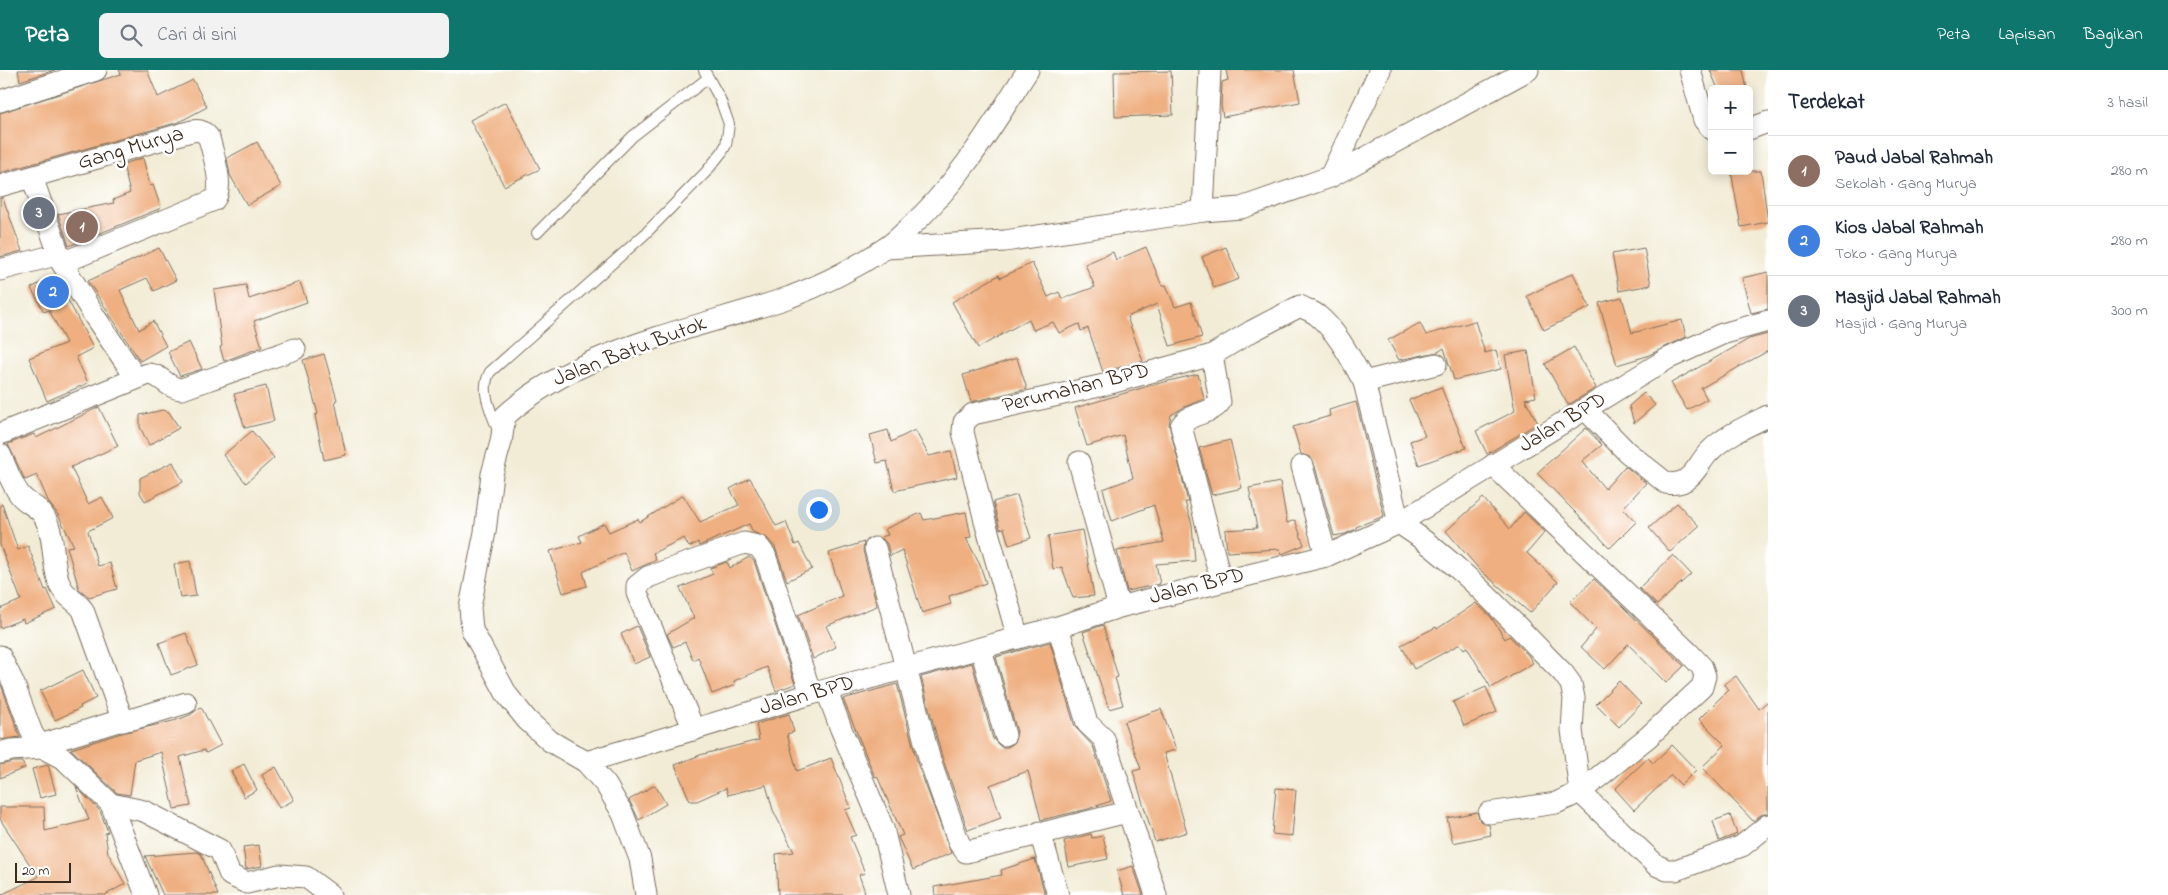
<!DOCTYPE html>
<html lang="id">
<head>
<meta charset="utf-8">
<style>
	:root { --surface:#fff; --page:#f2f2f3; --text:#1f2937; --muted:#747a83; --line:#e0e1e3; --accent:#0f766e }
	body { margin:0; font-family:"Indie Flower",sans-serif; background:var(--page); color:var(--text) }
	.controls { position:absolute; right:15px; top:15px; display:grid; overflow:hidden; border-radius:8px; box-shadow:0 2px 12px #0003 }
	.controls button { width:45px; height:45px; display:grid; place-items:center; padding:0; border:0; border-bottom:1px solid var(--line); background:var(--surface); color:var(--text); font:25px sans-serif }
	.scale { position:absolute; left:15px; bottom:12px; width:56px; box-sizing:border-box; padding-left:5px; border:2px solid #3b2a1e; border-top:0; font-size:14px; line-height:18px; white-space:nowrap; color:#3b2a1e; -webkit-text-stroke:4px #fff; paint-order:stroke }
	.you { position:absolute; left:818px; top:439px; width:18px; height:18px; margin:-12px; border:4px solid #fff; border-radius:50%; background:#1a73e8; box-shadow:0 0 0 8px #1a73e833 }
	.badge { display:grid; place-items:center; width:32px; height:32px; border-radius:50%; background:var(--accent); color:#fff; font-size:16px; font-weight:700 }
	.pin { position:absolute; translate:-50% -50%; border:2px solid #fff; box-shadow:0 1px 5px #0006 }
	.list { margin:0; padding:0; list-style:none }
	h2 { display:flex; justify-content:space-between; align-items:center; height:65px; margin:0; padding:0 20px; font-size:21px }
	h2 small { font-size:16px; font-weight:400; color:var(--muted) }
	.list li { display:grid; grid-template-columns:32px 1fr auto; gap:15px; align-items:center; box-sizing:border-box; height:70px; padding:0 20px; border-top:1px solid var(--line) }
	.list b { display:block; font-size:19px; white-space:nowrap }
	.list p { margin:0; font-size:16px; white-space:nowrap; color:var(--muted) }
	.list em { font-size:16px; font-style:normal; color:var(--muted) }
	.icon { flex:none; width:28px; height:28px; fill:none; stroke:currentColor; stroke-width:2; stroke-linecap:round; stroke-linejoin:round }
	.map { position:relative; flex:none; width:1768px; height:825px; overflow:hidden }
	header { display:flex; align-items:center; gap:30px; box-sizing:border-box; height:70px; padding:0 25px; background:var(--accent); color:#fff }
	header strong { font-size:24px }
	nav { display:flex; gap:28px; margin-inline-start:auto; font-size:18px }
	.search { width:350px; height:45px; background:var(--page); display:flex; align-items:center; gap:12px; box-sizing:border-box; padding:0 18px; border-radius:8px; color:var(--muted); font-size:19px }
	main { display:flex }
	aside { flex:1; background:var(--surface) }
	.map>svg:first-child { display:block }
</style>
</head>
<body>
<header>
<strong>Peta</strong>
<div class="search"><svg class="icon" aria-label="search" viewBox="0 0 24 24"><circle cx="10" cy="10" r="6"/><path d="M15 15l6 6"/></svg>Cari di sini</div>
<nav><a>Peta</a><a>Lapisan</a><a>Bagikan</a></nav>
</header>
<main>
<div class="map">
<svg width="1768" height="825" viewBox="0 0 1768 825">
	<rect width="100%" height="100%" fill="#fff"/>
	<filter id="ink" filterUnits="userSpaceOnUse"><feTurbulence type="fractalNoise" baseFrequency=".02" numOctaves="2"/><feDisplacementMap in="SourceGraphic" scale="10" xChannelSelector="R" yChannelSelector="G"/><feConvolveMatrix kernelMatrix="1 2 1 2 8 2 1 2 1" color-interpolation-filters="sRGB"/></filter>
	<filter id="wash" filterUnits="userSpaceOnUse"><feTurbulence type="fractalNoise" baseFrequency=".0096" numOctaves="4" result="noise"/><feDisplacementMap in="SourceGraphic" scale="20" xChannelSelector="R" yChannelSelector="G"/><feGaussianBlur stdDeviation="1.12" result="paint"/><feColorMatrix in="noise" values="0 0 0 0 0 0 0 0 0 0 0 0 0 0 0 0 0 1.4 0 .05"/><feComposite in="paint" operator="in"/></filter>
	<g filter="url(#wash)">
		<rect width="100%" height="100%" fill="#f2ecd6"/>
		<g id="blocks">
			<!-- building -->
			<g fill="#efaf80">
				<path d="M18 0H55L20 11Z"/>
				<path d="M119 0H147L158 27 193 10 207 37 179 52 0 103V43L121 4Z"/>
				<path d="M1226 0H1294L1300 32 1223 47 1221 35 1222 12 1228 10Z"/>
				<path d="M1710 0H1743L1747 19H1718Z"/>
				<path d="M1171 1 1173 45 1115 47 1114 2Z"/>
				<path d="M506 32 540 99 504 116 470 50Z"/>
				<path d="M257 72 281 116 247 135 230 105 227 88Z"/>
				<path d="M143 88 150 116 153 115 161 138 69 176 58 144 114 133 113 130 130 123 123 94Z"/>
				<path d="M1731 101H1761L1768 152 1741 157Z"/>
				<path d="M0 128H3L22 181 0 187Z"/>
				<path d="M1146 177 1162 216 1166 215 1175 237 1191 232 1202 267 1170 276 1157 234 1127 247 1143 291 1103 302 1088 258 1081 261 1079 254 1059 263 1053 252 1033 260 1029 249 978 278 952 232 999 205 1000 208 1032 193 1048 227 1059 222 1062 229 1095 217 1085 194 1113 182 1116 190Z"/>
				<path d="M1226 177 1239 209 1214 218 1202 187Z"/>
				<path d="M159 178 176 210 154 221 147 208 120 220 139 260 153 251 166 276 140 291 88 211Z"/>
				<path d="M1644 178 1651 215 1619 221 1612 184Z"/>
				<path d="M1768 202V239L1751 243 1742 208Z"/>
				<path d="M1573 203 1590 237 1544 260 1527 226Z"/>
				<path d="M55 205 93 278 76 287 88 313 47 331 29 288 66 273 49 240 44 242 31 218Z"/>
				<path d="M300 212 307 232 254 251 262 277 224 291 220 277 222 276 214 220 246 215 249 229Z"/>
				<path d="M1622 227 1632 263 1682 250 1686 267 1647 286 1617 295 1599 233Z"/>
				<path d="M1475 251 1485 283 1496 280 1501 299 1454 310 1444 278 1438 282 1399 290 1388 270 1420 253 1426 265Z"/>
				<path d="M1768 264V281L1701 318 1707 329 1687 340 1671 313 1749 269Z"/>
				<path d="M189 272 202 299 180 306 168 282Z"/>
				<path d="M1574 277 1596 318 1568 335 1545 294Z"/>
				<path d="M1528 281 1536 327 1525 329 1538 353 1487 384 1476 361 1515 341 1505 285Z"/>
				<path d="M324 284 337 330 335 331 346 385 324 390 315 345 318 344 303 290Z"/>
				<path d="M1017 288 1027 319 971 332 963 305Z"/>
				<path d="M1198 304 1204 329 1184 337 1171 345 1169 354 1188 432H1185L1192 454 1195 491 1156 494 1160 514 1127 521 1117 481 1164 472 1154 435 1112 451 1103 419 1133 408 1123 365 1087 376 1075 338 1152 315Z"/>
				<path d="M266 316 274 351 245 358 234 324Z"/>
				<path d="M1441 317 1466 378 1419 395 1410 371 1425 366 1409 330Z"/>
				<path d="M1644 323 1655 335 1634 353 1629 336Z"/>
				<path d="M1356 332 1384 446 1356 457V459L1345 464 1334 466 1314 393 1310 387 1301 384 1293 357 1330 346 1329 340Z"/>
				<path d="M99 337 118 376 71 397 88 434 102 427 113 448 88 461 98 496 110 493 117 519 89 527 79 519 67 477 74 476 57 443 49 433 37 405 25 410 8 374 34 364 36 368Z"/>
				<path d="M163 340 169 342 179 358 149 375 140 357V345Z"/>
				<path d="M1586 358 1602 375 1582 391 1605 419 1625 396 1646 413 1623 438 1636 452 1610 478 1537 403Z"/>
				<path d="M888 360 891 372 915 360 929 386 951 381 957 407 894 421 887 391 877 393 870 365Z"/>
				<path d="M252 361 274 388 246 413 223 385Z"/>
				<path d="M1230 370 1242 418 1212 425 1199 378Z"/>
				<path d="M173 392 183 412 145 431 140 423V408Z"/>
				<path d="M750 408 776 456 786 452 795 475 799 473 812 499 787 511 775 477 767 468 753 462 749 454 699 476 698 472 689 477 684 468 653 483 656 490 632 501 624 482 583 502 587 516 563 523 550 481 582 472 579 466 604 453 609 462 638 449 640 452 683 425 700 452 739 435 730 419Z"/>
				<path d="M1280 412 1287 453 1295 450 1304 475 1282 484 1280 479 1227 482 1225 460 1257 458 1249 418Z"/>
				<path d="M1017 425 1031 468 1009 475 1004 458 1000 459 993 432Z"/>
				<path d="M1483 428 1510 459 1524 442 1545 462 1527 483 1558 512 1530 543 1479 499 1446 461Z"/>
				<path d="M1677 433 1699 456 1670 482 1649 458Z"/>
				<path d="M2 434 18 480 28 476 45 520 47 519 56 539 24 553 23 549 0 558V539L21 530 0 475V435Z"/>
				<path d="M966 442 971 467 966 468 980 495 986 513 949 526 951 534 922 543 902 480 890 486 887 474 881 467 888 465 885 459 921 443 924 450Z"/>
				<path d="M1082 460 1094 526 1073 528 1062 497 1053 499 1048 466Z"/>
				<path d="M864 472 863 481 877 536 826 556 836 577 813 589 798 545 842 526 829 483Z"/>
				<path d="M1673 485 1691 504 1657 535 1639 518Z"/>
				<path d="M749 487 754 491 795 614 776 621 767 597 734 611 735 615 712 624 698 587 693 590 685 572 673 577 667 564 694 548 680 518 713 504 710 498 727 492 730 498Z"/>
				<path d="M190 491 196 526 180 528 174 494Z"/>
				<path d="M1594 509 1684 596 1666 613 1628 574 1605 599 1581 577 1596 559 1570 532Z"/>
				<path d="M1476 533 1491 547 1505 569 1509 566 1528 585 1533 593 1491 618 1467 577 1464 579 1460 574 1414 599 1401 575 1436 557 1437 559Z"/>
				<path d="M1103 555 1118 607 1115 608 1123 635 1109 639 1083 562Z"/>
				<path d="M637 556 650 587 634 594 621 564Z"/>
				<path d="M186 563 198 595 171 605 159 573Z"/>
				<path d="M1050 572 1075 657 1093 676 1111 731 1088 739 1041 750 1028 701 990 715 1001 748 968 760 942 687 921 607 972 593 993 669 1001 677H1008L1014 673 1017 662 996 587Z"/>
				<path d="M83 600 96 628 80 636 81 638 55 650 40 621Z"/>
				<path d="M1736 606 1759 639 1768 631V743L1761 745 1753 751 1702 697 1725 675 1699 649 1728 620 1724 614Z"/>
				<path d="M1619 611 1641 634 1619 657 1596 634Z"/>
				<path d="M0 614 2 617 20 667 0 670Z"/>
				<path d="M897 614 918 695 951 783 913 800 898 767 903 765 877 706 875 707 843 629Z"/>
				<path d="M1486 617 1497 642 1464 656 1453 632Z"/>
				<path d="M201 637 221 675 206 683 204 680 180 687 191 736 174 739 161 682 135 690 130 725 117 723 71 679 118 664 177 650 190 645Z"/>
				<path d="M1161 639 1176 680 1164 683 1187 762 1155 772 1133 701 1141 699 1124 652Z"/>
				<path d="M789 644 794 662 787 664 797 701 831 688 851 738 845 740 856 765 850 767 865 803 859 805 865 822 857 825H778L776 784 794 782 773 740 766 715 728 725 726 718 697 731H690L675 695 700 685 759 670 756 654Z"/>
				<path d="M1672 675 1696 700 1681 715 1671 705 1634 740 1615 719 1648 688 1653 693Z"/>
				<path d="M13 692H22L25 698 0 708V695Z"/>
				<path d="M244 694 257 720 244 727 231 701Z"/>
				<path d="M48 695 56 724 40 728 32 699Z"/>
				<path d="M276 697 294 730 279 738 262 705Z"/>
				<path d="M655 715 666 734 639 750 629 730Z"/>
				<path d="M76 717 100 741 108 762 105 763 108 783 125 814 105 825H1L38 807 0 749V737H44L45 761 89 750Z"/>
				<path d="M1276 718 1296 720 1292 766 1272 764Z"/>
				<path d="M1477 742 1480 751 1489 755 1491 765 1453 773 1447 748Z"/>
				<path d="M1730 745 1737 764 1719 771 1713 751Z"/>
				<path d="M1091 764 1092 768 1103 766 1108 789 1069 797 1064 771Z"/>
				<path d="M259 775 262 796 246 799 243 777Z"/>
				<path d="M197 782 201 784 218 825H163L145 786Z"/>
				<path d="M1035 789 1045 825H935L934 817 1002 805 1001 800Z"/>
				<path d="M1133 796 1143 825H1124L1117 801Z"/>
			</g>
		</g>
	</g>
	<g filter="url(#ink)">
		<use href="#blocks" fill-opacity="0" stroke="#7b6e5e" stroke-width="1"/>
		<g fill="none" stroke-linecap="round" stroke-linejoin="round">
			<defs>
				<g id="lane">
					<path d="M537 163 633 66 708 8"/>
					<path d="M498 361C492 342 479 321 490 302L645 164 706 102 722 82 726 75 729 54 720 29 704 0"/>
				</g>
				<g id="street">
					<path d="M1690 0 1704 50 1712 59"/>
					<path d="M0 31 96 0"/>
					<path d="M1749 59 1768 52"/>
					<path d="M32 107 62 193 95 247 136 308"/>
					<path d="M1330 107 1380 0"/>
					<path d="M0 116 188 62C198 59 203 60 209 68 213 84 225 118 214 130L62 193"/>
					<path d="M1203 141 1210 0"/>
					<path d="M886 178 1005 171 1203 141 1241 138 1330 107 1528 0"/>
					<path d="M0 200 59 184"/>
					<path d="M1212 285 1220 332C1212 345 1189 342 1181 356L1221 511"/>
					<path d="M1436 294 1364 312 1399 453C1461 493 1511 551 1563 603L1571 614 1574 628 1572 660 1580 722 1656 795 1667 800H1676L1742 776 1768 755"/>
					<path d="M1586 340 1627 382 1666 413C1673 414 1682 414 1688 408 1696 402 1701 391 1708 383 1724 366 1747 356 1768 346"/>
					<path d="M0 364 148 304C162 304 167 319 182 319L295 279"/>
					<path d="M0 384C6 397 11 414 20 425 28 435 39 436 45 448 56 468 51 494 60 515 65 527 76 530 83 540L123 651"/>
					<path d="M1079 392 1119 537"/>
					<path d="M1302 396 1326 486"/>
					<path d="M875 478 930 691 959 773 966 782 1127 742"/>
					<path d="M1058 557 1087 653 1104 669 1156 825"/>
					<path d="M1018 568 986 455 963 362 964 352 973 344 1104 315 1212 285 1252 261 1300 236C1305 239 1312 241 1317 245 1338 262 1351 289 1364 312"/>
					<path d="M981 579 1005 665"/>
					<path d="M0 586 13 612 32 663 41 677 64 689 111 734 146 825"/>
					<path d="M827 621 841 659 883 758 899 825"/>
					<path d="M694 660 637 523V516L648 507 744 473 758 476 765 485 811 624"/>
					<path d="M40 675 115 652 133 649 186 633"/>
					<path d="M0 683 11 680 41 678V677"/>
					<path d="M586 692 811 624 1058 557 1119 537 1326 486 1399 453 1667 289 1722 264 1768 251"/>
					<path d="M111 734 144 741 220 780 230 805 247 813 279 805 306 807 330 825"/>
					<path d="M1489 743 1556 733 1580 722 1648 667 1702 617 1705 606 1702 597 1689 583 1493 395"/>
					<path d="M1040 762 1058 825"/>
					<path d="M646 825 640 789 632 768 623 744 606 715 586 692 550 671 527 650 507 625 472 560 470 537 485 462 492 404 501 372 505 346C581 277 695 260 790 227 822 215 855 198 884 179 893 174 900 166 907 160 958 114 992 56 1028 0"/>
				</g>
			</defs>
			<!-- lane casing -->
			<use href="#lane" stroke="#7b6e5e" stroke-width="12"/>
			<!-- street casing -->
			<use href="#street" stroke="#7b6e5e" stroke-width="23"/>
			<!-- lane -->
			<use href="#lane" stroke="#fff" stroke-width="10"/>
			<!-- street -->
			<use href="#street" stroke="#fff" stroke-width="21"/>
		</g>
	</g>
	<g text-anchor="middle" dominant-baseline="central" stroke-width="5" stroke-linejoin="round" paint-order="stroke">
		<!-- street labels -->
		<g font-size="22" fill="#3b2a1e" stroke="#fff">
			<text transform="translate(131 79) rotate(-16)">Gang Murya</text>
			<text transform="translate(630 282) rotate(-21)">Jalan Batu Butok</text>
			<text transform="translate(1076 319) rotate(-14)">Perumahan BPD</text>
			<text transform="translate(1563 353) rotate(-31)">Jalan BPD</text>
			<text transform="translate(1197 517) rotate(-14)">Jalan BPD</text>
			<text transform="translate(807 626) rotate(-16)">Jalan BPD</text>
		</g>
	</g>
</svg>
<div class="controls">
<button>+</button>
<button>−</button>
</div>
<div class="scale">20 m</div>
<div class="you"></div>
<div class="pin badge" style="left:82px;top:157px;background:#8d6e63">1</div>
<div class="pin badge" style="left:53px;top:222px;background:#3f7fe0">2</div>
<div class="pin badge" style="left:39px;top:143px;background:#6b7280">3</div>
</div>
<aside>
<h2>Terdekat<small>3 hasil</small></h2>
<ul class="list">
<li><span class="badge" style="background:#8d6e63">1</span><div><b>Paud Jabal Rahmah</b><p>Sekolah · Gang Murya</p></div><em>280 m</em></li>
<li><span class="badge" style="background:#3f7fe0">2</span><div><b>Kios Jabal Rahmah</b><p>Toko · Gang Murya</p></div><em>280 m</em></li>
<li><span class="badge" style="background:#6b7280">3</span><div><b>Masjid Jabal Rahmah</b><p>Masjid · Gang Murya</p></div><em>300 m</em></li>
</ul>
</aside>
</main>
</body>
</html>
